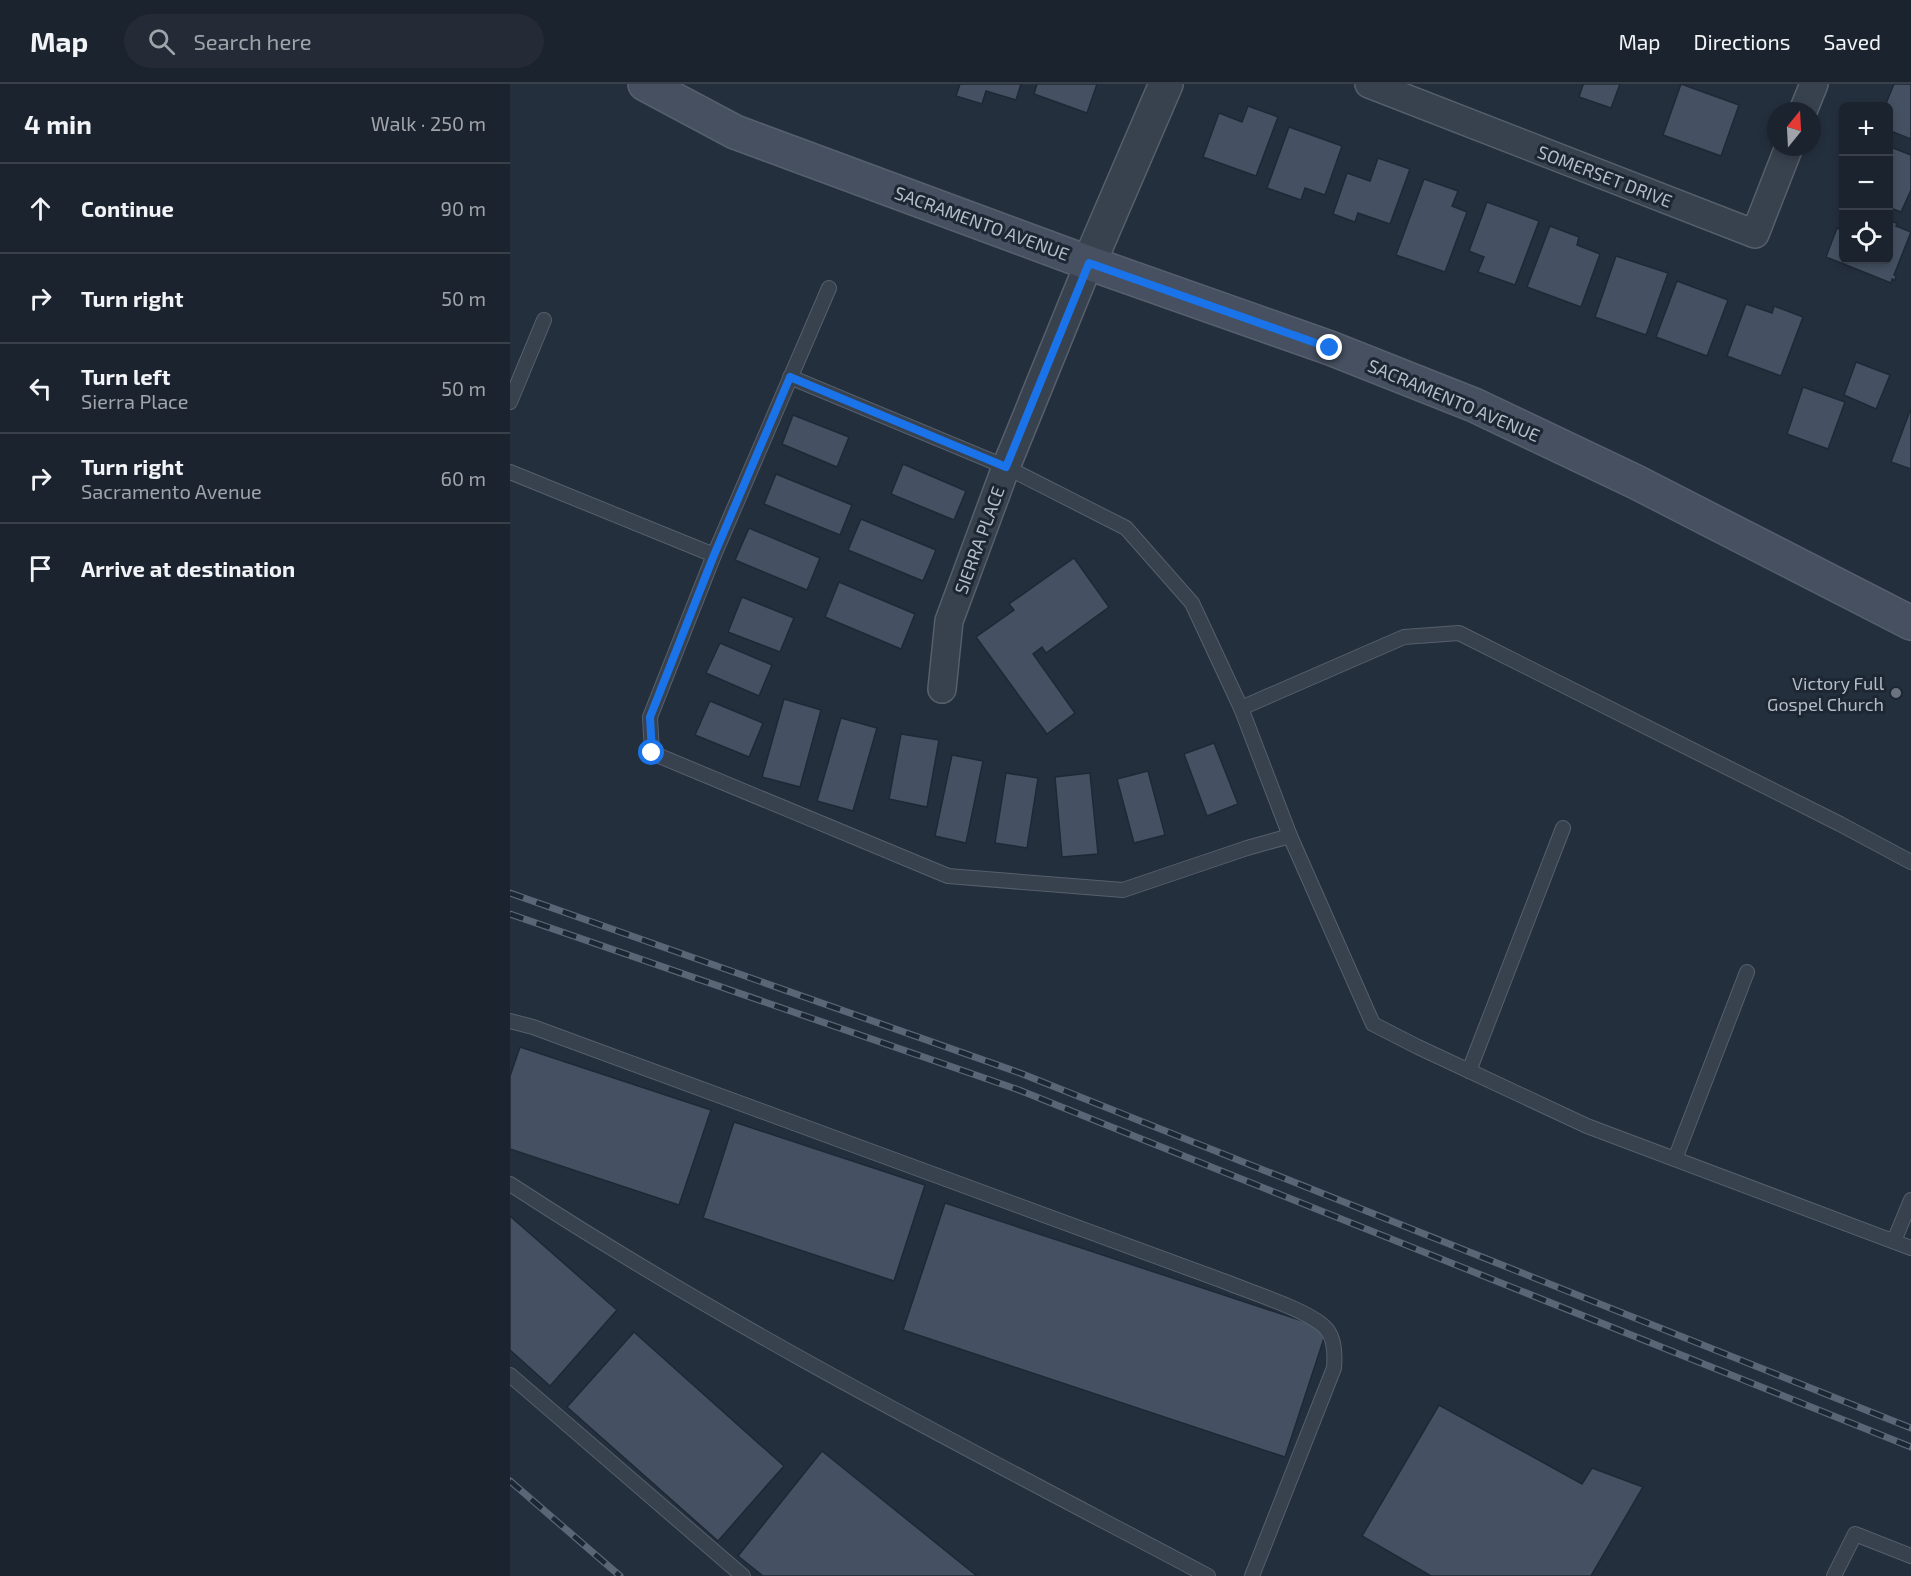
<!DOCTYPE html>
<html lang="en">
<head>
<meta charset="utf-8">
<style>
	:root { --surface:#1b232e; --page:#242b36; --text:#f1f3f6; --muted:#a0a4aa; --line:#39404a }
	body { margin:0; font-family:"Exo 2",sans-serif; background:var(--page); color:var(--text) }
	.controls { position:absolute; right:18px; top:18px; display:grid; overflow:hidden; border-radius:9px; box-shadow:0 3px 9px #0003 }
	.controls button { width:54px; height:54px; display:grid; place-items:center; padding:0; border:0; border-bottom:2px solid var(--line); background:var(--surface); color:var(--text); font:30px sans-serif }
	.compass { position:absolute; left:1257px; top:18px; width:54px; height:54px; border-radius:50%; background:var(--surface); box-shadow:0 3px 9px #0003; rotate:18deg }
	.stop { position:absolute; width:18px; height:18px; margin:-14px; border:4px solid #1a73e8; border-radius:50%; background:#fff }
	.stop.end { background:#1a73e8; border-color:#fff; box-shadow:0 2px 6px #0008 }
	.list { margin:0; padding:0; list-style:none }
	h2 { display:flex; justify-content:space-between; align-items:center; height:78px; margin:0; padding:0 24px; font-size:26px }
	h2 small { font-size:20px; font-weight:400; color:var(--muted) }
	.list li { display:grid; grid-template-columns:39px 1fr auto; gap:18px; align-items:center; box-sizing:border-box; height:90px; padding:0 24px; border-top:2px solid var(--line) }
	.list b { display:block; font-size:22px; white-space:nowrap }
	.list p { margin:0; font-size:20px; white-space:nowrap; color:var(--muted) }
	.list em { font-size:20px; font-style:normal; color:var(--muted) }
	.icon { flex:none; width:33px; height:33px; fill:none; stroke:currentColor; stroke-width:2; stroke-linecap:round; stroke-linejoin:round }
	.map { position:relative; flex:none; width:1401px; height:1492px; overflow:hidden }
	header { display:flex; align-items:center; gap:36px; box-sizing:border-box; height:84px; padding:0 30px; background:var(--surface); border-bottom:2px solid var(--line) }
	header strong { font-size:28px }
	nav { display:flex; gap:33px; margin-inline-start:auto; font-size:21px }
	.search { width:420px; height:54px; background:var(--page); display:flex; align-items:center; gap:15px; box-sizing:border-box; padding:0 21px; border-radius:33px; color:var(--muted); font-size:22px }
	main { display:flex }
	aside { flex:1; background:var(--surface) }
	.map>svg:first-child { display:block }
</style>
</head>
<body>
<header>
<strong>Map</strong>
<div class="search"><svg class="icon" aria-label="search" viewBox="0 0 24 24"><circle cx="10" cy="10" r="6"/><path d="M15 15l6 6"/></svg>Search here</div>
<nav><a>Map</a><a>Directions</a><a>Saved</a></nav>
</header>
<main>
<aside>
<h2>4 min<small>Walk · 250 m</small></h2>
<ul class="list">
<li><svg class="icon" aria-label="ahead" viewBox="0 0 24 24"><path d="M12 20V5M6 11l6-6 6 6"/></svg><div><b>Continue</b></div><em>90 m</em></li>
<li><svg class="icon" aria-label="right" viewBox="0 0 24 24"><path d="M7 20v-9h11M14 6l5 5-5 5"/></svg><div><b>Turn right</b></div><em>50 m</em></li>
<li><svg class="icon" aria-label="left" viewBox="0 0 24 24"><path d="M17 20v-9H6M10 6l-5 5 5 5"/></svg><div><b>Turn left</b><p>Sierra Place</p></div><em>50 m</em></li>
<li><svg class="icon" aria-label="right" viewBox="0 0 24 24"><path d="M7 20v-9h11M14 6l5 5-5 5"/></svg><div><b>Turn right</b><p>Sacramento Avenue</p></div><em>60 m</em></li>
<li><svg class="icon" aria-label="arrive" viewBox="0 0 24 24"><path d="M6 21V4h12l-3 4 3 4H6"/></svg><div><b>Arrive at destination</b></div></li>
</ul>
</aside>
<div class="map">
<svg width="1401" height="1492" viewBox="0 0 1401 1492">
	<rect width="100%" height="100%" fill="#242f3e"/>
	<!-- building -->
	<g fill="#455162" stroke="#1f2835" stroke-width="1.5">
		<path d="M450 0H511L506 16 476 7 472 20 446 12Z"/>
		<path d="M527 0H587L577 29 524 10Z"/>
		<path d="M1072 0H1110L1101 24 1069 13 1073 1Z"/>
		<path d="M1171 0 1229 21 1211 72 1153 51Z"/>
		<path d="M1384 0H1401V55L1378 46V22H1375Z"/>
		<path d="M738 22 768 33 746 92 693 73 709 29 732 38Z"/>
		<path d="M779 43 832 62 815 111 795 104 791 116 757 104Z"/>
		<path d="M1378 62 1401 71V106L1391 128 1378 123Z"/>
		<path d="M868 74 900 85 880 140 848 129 845 138 823 130 837 89 860 97Z"/>
		<path d="M914 95 948 107 942 122 957 128 935 188 886 171Z"/>
		<path d="M977 118 1029 137 1005 201 968 188 974 173 959 167Z"/>
		<path d="M1333 134 1334 176H1378V137L1387 139 1386 142 1401 148 1384 191 1386 192 1385 196 1382 195 1381 199 1316 173 1327 144 1329 145Z"/>
		<path d="M1040 142 1069 153 1067 161 1090 170 1071 223 1017 203Z"/>
		<path d="M1106 172 1158 189 1136 251 1085 233Z"/>
		<path d="M1167 197 1218 216 1197 272 1146 253Z"/>
		<path d="M1236 220 1262 229 1264 222 1293 233 1271 292 1217 272Z"/>
		<path d="M1346 278 1380 291 1366 325 1334 311Z"/>
		<path d="M1293 303 1335 318 1318 365 1277 350Z"/>
		<path d="M1401 324V385L1381 378Z"/>
		<path d="M283 331 339 353 327 383 272 360Z"/>
		<path d="M393 380 456 407 444 436 381 410Z"/>
		<path d="M266 390 342 421 330 451 254 420Z"/>
		<path d="M351 435 426 466 413 497 338 466Z"/>
		<path d="M239 444 310 474 297 506 225 476Z"/>
		<path d="M564 474 599 523 536 569 532 563 523 570 565 629 537 650 466 553 504 526 499 520Z"/>
		<path d="M329 498 405 530 391 565 315 533Z"/>
		<path d="M232 513 284 534 270 568 218 548Z"/>
		<path d="M210 559 262 581 249 612 196 589Z"/>
		<path d="M274 615 311 626 290 703 252 693Z"/>
		<path d="M200 617 253 639 239 673 185 651Z"/>
		<path d="M331 634 367 644 343 727 307 717Z"/>
		<path d="M391 650 429 656 417 723 379 715Z"/>
		<path d="M704 659 728 720 697 732 674 670Z"/>
		<path d="M442 671 473 677 456 759 425 752Z"/>
		<path d="M638 687 655 751 624 759 607 695Z"/>
		<path d="M496 689 528 694 517 764 485 759Z"/>
		<path d="M580 689 588 770 552 773 545 693Z"/>
		<path d="M10 963 201 1026 169 1121 0 1065V992Z"/>
		<path d="M224 1038 415 1101 384 1197 193 1134Z"/>
		<path d="M435 1119 817 1245 775 1373 393 1246Z"/>
		<path d="M0 1132 107 1226 40 1302 0 1266Z"/>
		<path d="M124 1248 274 1382 208 1457 57 1323Z"/>
		<path d="M929 1321 1072 1400 1082 1384 1133 1403 1081 1492H921L852 1452Z"/>
		<path d="M312 1367 467 1492H253L228 1472Z"/>
	</g>
	<g fill="none" stroke-linecap="round" stroke-linejoin="round">
		<defs>
			<g id="service">
				<path d="M319 204 204 471 140 633 142 669 438 792 613 806 737 764 780 752"/>
				<path d="M280 293 496 383 616 444 682 519 731 624 780 752 863 940 908 963 1077 1042 1401 1164"/>
				<path d="M0 318 34 236"/>
				<path d="M0 388 204 471"/>
				<path d="M731 624 894 553 949 549 1330 740 1401 778"/>
				<path d="M0 937 23 943 716 1198C740 1208 805 1228 818 1247 825 1257 825 1272 824 1284L742 1492"/>
				<path d="M959 987 1053 744"/>
				<path d="M1165 1075 1237 888"/>
				<path d="M0 1100C223 1246 462 1367 698 1492"/>
				<path d="M1384 1157 1401 1116"/>
				<path d="M0 1291 233 1492"/>
				<path d="M1324 1492 1345 1450 1401 1472"/>
			</g>
			<g id="minor">
				<path d="M859 0 1245 150 1279 63"/>
				<path d="M1293 27 1304 0"/>
				<path d="M432 605 439 537 496 383 579 179"/>
			</g>
			<path id="tertiary" d="M579 179 656 0"/>
			<path id="secondary" d="M135 0 225 48 579 179 820 264 964 321 1126 398 1401 539"/>
		</defs>
		<!-- service casing -->
		<use href="#service" stroke="#565f6c" stroke-width="16"/>
		<!-- minor casing -->
		<use href="#minor" stroke="#565f6c" stroke-width="30"/>
		<!-- tertiary casing -->
		<use href="#tertiary" stroke="#565f6c" stroke-width="36"/>
		<!-- secondary casing -->
		<use href="#secondary" stroke="#565f6c" stroke-width="36"/>
		<!-- service -->
		<use href="#service" stroke="#38414e" stroke-width="14"/>
		<!-- minor -->
		<use href="#minor" stroke="#38414e" stroke-width="27"/>
		<!-- tertiary -->
		<use href="#tertiary" stroke="#38414e" stroke-width="33"/>
		<!-- secondary -->
		<use href="#secondary" stroke="#465061" stroke-width="33"/>
		<defs>
			<g id="rail">
				<path d="M0 809 510 989 1401 1344"/>
				<path d="M0 830 509 1006 1401 1363"/>
				<path d="M0 1397 110 1492"/>
			</g>
		</defs>
		<!-- rail casing -->
		<use href="#rail" stroke="#5a6575" stroke-width="7"/>
		<!-- rail -->
		<use href="#rail" stroke="#1d2633" stroke-width="4.5" stroke-dasharray="14" stroke-linecap="butt"/>
	</g>
	<g fill="none" stroke-linecap="round" stroke-linejoin="round">
		<!-- route -->
		<path stroke="#1a73e8" stroke-width="8" d="M142 669 140 633 204 471 280 293 496 383 579 179 820 264"/>
	</g>
	<!-- markers -->
	<circle fill="#6b7280" stroke="#1d2633" stroke-width="2" cx="1386" cy="609" r="6"/>
	<g text-anchor="middle" dominant-baseline="central" stroke-width="6" stroke-linejoin="round" paint-order="stroke">
		<!-- street labels -->
		<g font-size="18" fill="#b4bcc9" stroke="#1d2633">
			<text transform="translate(1095 92) rotate(21)">SOMERSET DRIVE</text>
			<text transform="translate(472 139) rotate(20)">SACRAMENTO AVENUE</text>
			<text transform="translate(944 316) rotate(23)">SACRAMENTO AVENUE</text>
			<text transform="translate(469 456) rotate(-70)">SIERRA PLACE</text>
		</g>
		<!-- poi labels -->
		<g font-size="18" fill="#b4bcc9" stroke="#1d2633" text-anchor="end">
			<text x="1374" y="599">Victory Full<tspan x="1374" dy="21">Gospel Church</tspan></text>
		</g>
	</g>
</svg>
<div class="controls">
<button>+</button>
<button>−</button>
<button><svg class="icon" aria-label="locate" viewBox="0 0 24 24"><circle cx="12" cy="12" r="6"/><path d="M12 2v4M12 18v4M2 12h4M18 12h4"/></svg></button>
</div>
<svg class="compass" viewBox="-18 -18 36 36"><path d="M0-13l5 13h-10z" fill="#e53935"/><path d="M0 13l5-13h-10z" fill="#a0a4aa"/></svg>
<div class="stop" style="left:142px;top:669px"></div>
<div class="stop end" style="left:820px;top:264px"></div>
</div>
</main>
</body>
</html>
